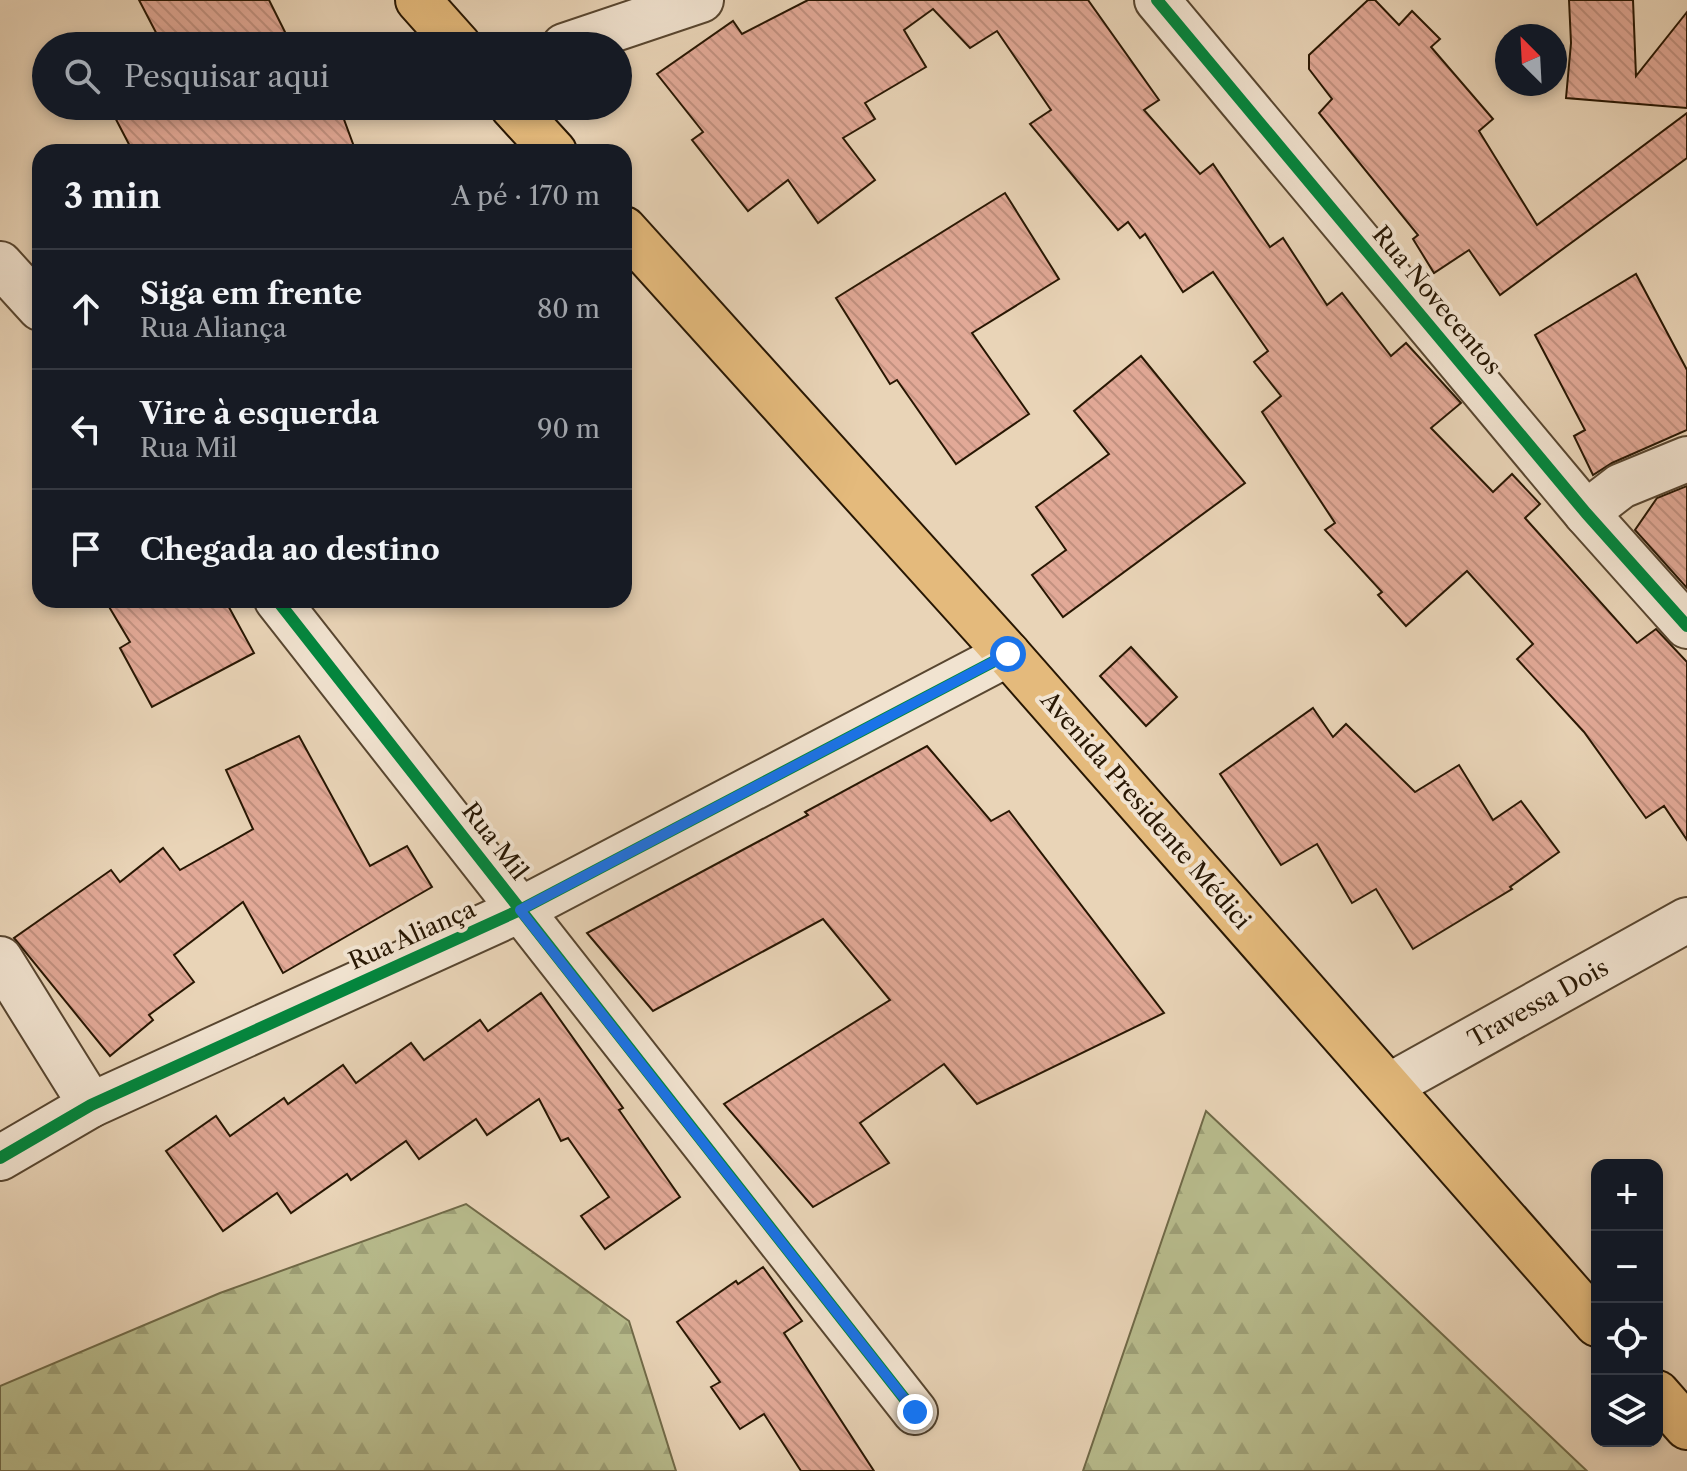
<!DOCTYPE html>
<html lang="pt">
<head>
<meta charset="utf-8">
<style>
	:root { --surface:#171b24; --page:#242831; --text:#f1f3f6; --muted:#9ea1a6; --line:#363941 }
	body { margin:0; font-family:"Libre Caslon Text",serif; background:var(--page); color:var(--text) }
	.controls { position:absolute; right:24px; bottom:24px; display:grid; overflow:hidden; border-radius:16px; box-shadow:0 4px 12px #0003 }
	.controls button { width:72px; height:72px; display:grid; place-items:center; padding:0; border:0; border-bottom:2px solid var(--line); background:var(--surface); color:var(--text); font:40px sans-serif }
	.compass { position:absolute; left:1495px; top:24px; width:72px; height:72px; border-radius:50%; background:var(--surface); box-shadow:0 4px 12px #0003; rotate:336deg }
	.stop { position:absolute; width:24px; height:24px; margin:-18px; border:6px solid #1a73e8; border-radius:50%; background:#fff }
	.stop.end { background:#1a73e8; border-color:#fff; box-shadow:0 2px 8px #0008 }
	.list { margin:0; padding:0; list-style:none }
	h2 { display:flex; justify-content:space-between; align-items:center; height:104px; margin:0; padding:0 32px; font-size:34px }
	h2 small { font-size:26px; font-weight:400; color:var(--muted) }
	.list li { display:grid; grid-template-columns:52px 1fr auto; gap:24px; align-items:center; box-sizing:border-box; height:120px; padding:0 32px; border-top:2px solid var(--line) }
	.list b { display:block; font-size:30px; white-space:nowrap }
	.list p { margin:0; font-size:26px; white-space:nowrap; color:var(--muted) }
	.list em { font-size:26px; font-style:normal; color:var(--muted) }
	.icon { flex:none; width:44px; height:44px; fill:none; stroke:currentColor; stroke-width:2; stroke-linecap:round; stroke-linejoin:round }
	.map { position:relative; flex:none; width:1687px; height:1471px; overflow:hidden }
	.search { position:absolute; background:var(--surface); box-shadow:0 4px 12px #0003; left:32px; top:32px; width:600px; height:88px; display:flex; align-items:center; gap:20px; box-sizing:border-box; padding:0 28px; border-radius:44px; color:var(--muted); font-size:30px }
	.panel { position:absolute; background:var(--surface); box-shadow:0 4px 12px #0003; left:32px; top:144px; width:600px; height:464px; border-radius:24px }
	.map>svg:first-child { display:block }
</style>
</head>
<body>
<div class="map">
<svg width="1687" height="1471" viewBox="0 0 1687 1471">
	<defs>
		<pattern id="forest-firs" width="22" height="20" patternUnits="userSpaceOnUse" patternTransform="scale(2)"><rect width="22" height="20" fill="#b8bc8d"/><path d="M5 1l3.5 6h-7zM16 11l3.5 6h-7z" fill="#9ea178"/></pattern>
		<pattern id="building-back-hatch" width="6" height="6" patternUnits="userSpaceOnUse" patternTransform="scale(2)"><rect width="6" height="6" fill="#e2a997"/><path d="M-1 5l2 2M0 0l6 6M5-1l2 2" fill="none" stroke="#c29180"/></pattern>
	</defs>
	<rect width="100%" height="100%" fill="#e9d4b7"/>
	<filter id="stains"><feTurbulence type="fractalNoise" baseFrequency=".0025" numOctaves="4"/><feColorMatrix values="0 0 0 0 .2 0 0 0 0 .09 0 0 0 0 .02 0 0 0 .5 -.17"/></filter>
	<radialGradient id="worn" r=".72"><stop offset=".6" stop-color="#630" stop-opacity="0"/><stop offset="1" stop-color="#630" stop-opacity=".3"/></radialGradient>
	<!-- forest -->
	<g fill="url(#forest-firs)" stroke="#706a48" stroke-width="2">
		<path d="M1206 1111 1587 1471H1083Z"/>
		<path d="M466 1204 629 1321 676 1471H0V1386L220 1293Z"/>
	</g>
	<!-- building -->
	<g fill="url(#building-back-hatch)" stroke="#281703" stroke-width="2">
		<path d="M139 0H269L292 46H163Z"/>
		<path d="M808 0H1088L1159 100 1144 110 1200 174 1213 164 1270 247 1283 238 1327 305 1342 293 1391 356 1406 343 1461 403 1431 428 1493 492 1512 474 1540 504 1525 518 1637 643 1656 629 1687 662V840L1664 806 1646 818 1584 732 1517 659 1533 644 1467 571 1406 626 1378 595 1382 592 1325 530 1335 523 1262 412 1281 396 1254 362 1268 351 1213 272 1183 292 1145 234 1140 238 1128 222 1118 230 1030 124 1051 110 997 31 970 48 933 9 904 30 926 67 865 103 875 119 843 138 875 180 818 223 788 180 748 211 692 140 703 132 657 74 733 21 742 34Z"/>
		<path d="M1368 0H1375L1399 25 1412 11 1440 39 1431 47 1493 119 1479 131 1537 225 1687 113V158L1500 295 1469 250 1434 273 1413 239 1418 235 1319 113 1332 99 1309 69V55Z"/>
		<path d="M1569 0H1633L1636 76 1687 12V108L1566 98 1571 43Z"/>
		<path d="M109 106H339L356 152H133Z"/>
		<path d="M1005 193 1059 279 972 333 1029 414 956 464 897 380 890 384 836 298Z"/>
		<path d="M1636 274 1687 370V430L1612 463 1593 475 1574 436 1585 430 1535 335Z"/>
		<path d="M1141 356 1245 483 1063 617 1032 575 1066 550 1036 507 1109 454 1074 411Z"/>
		<path d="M1687 486V588L1635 530 1657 498Z"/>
		<path d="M105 600H225L254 653 152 707 120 648 130 642Z"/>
		<path d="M1131 647 1177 697 1146 726 1100 676Z"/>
		<path d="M1313 708 1333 737 1346 724 1415 792 1459 765 1493 820 1521 801 1559 852 1510 887 1512 889 1413 949 1376 889 1352 903 1317 844 1281 865 1220 774Z"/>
		<path d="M299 736 370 866 407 846 432 887 283 973 243 902 174 955 194 982 149 1015 153 1020 110 1056 14 938 111 870 120 882 163 848 180 870 253 829 226 770Z"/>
		<path d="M927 746 991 821 1009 811 1164 1013 977 1104 944 1064 860 1123 889 1163 813 1207 724 1104 890 1000 823 919 653 1011 587 933 808 815 805 812Z"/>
		<path d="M541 993 623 1108 619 1110 680 1197 605 1249 581 1216 609 1197 568 1138 561 1141 539 1099 487 1135 476 1119 419 1159 406 1141 351 1180 347 1174 291 1213 277 1193 223 1231 166 1151 216 1116 230 1136 284 1098 288 1104 343 1065 356 1083 411 1043 424 1060 480 1020 488 1031Z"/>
		<path d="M763 1267 802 1321 784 1333 874 1471H801L764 1414 740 1429 711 1387 720 1382 677 1322 736 1281 738 1284Z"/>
	</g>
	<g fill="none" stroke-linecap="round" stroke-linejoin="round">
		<defs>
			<g id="street">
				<path d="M1157 0 1586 513 1687 626"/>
				<path d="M564 46 701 0"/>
				<path d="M0 264 40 308"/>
				<path d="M1586 513 1621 486 1687 459"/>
				<path d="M277 600 915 1412"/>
				<path d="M0 959 91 1105"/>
				<path d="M1389 1086 1687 920"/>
				<path d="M0 1158 91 1105 520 910 1008 654"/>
			</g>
			<g id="primary">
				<path d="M418 0 459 46"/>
				<path d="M512 106 554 152"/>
				<path d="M624 229 1008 654 1597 1324"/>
				<path d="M1657 1393 1687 1427"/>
			</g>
		</defs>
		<!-- street casing -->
		<use href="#street" stroke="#584630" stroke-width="48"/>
		<!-- primary casing -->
		<use href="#primary" stroke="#281703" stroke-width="48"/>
		<!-- street -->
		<use href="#street" stroke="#f1e3d0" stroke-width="44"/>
		<!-- primary -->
		<use href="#primary" stroke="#e4ba7c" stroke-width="44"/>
		<defs>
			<g id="cycleway">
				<path d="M1157 0 1586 513 1687 626"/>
				<path d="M277 600 915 1412"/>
				<path d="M0 1158 91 1105 520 910 1008 654"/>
			</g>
		</defs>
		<!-- cycleway casing -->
		<use href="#cycleway" stroke="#f1e3d0" stroke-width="17"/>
		<!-- cycleway -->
		<use href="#cycleway" stroke="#00873e" stroke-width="12"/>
	</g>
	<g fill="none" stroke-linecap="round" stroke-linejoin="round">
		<!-- route -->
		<path stroke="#1a73e8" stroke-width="10" d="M915 1412 520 910 1008 654"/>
	</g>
	<g text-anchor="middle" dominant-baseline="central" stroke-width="8" stroke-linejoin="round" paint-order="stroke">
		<!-- street labels -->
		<g font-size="24" fill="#281703" stroke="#f1e3d0">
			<text transform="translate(1437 300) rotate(50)">Rua Novecentos</text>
			<text transform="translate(1146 810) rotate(49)">Avenida Presidente Médici</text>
			<text transform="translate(495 841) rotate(52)">Rua Mil</text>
			<text transform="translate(412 935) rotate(-24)">Rua Aliança</text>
			<text transform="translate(1538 1003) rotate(-29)">Travessa Dois</text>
		</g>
	</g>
	<rect width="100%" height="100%" filter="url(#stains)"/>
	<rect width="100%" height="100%" fill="url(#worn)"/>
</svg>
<div class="controls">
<button>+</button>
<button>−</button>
<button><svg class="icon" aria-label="locate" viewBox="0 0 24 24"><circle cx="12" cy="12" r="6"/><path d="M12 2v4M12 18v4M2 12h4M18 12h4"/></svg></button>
<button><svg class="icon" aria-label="layers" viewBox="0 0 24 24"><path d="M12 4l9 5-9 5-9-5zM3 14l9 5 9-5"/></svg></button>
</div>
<svg class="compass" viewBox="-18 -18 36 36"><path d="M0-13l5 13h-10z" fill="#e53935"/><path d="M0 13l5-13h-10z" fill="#9ea1a6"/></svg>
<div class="stop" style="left:1008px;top:654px"></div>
<div class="stop end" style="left:915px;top:1412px"></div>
<div class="search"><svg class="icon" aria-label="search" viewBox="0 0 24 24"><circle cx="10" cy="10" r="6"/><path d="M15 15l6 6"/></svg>Pesquisar aqui</div>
<section class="panel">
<h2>3 min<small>A pé · 170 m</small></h2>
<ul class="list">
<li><svg class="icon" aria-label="ahead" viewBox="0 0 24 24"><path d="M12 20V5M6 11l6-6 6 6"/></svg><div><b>Siga em frente</b><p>Rua Aliança</p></div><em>80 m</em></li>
<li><svg class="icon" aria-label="left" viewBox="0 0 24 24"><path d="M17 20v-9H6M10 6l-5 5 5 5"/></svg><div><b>Vire à esquerda</b><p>Rua Mil</p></div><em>90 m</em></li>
<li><svg class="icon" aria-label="arrive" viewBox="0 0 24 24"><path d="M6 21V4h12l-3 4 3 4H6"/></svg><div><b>Chegada ao destino</b></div></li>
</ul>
</section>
</div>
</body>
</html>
